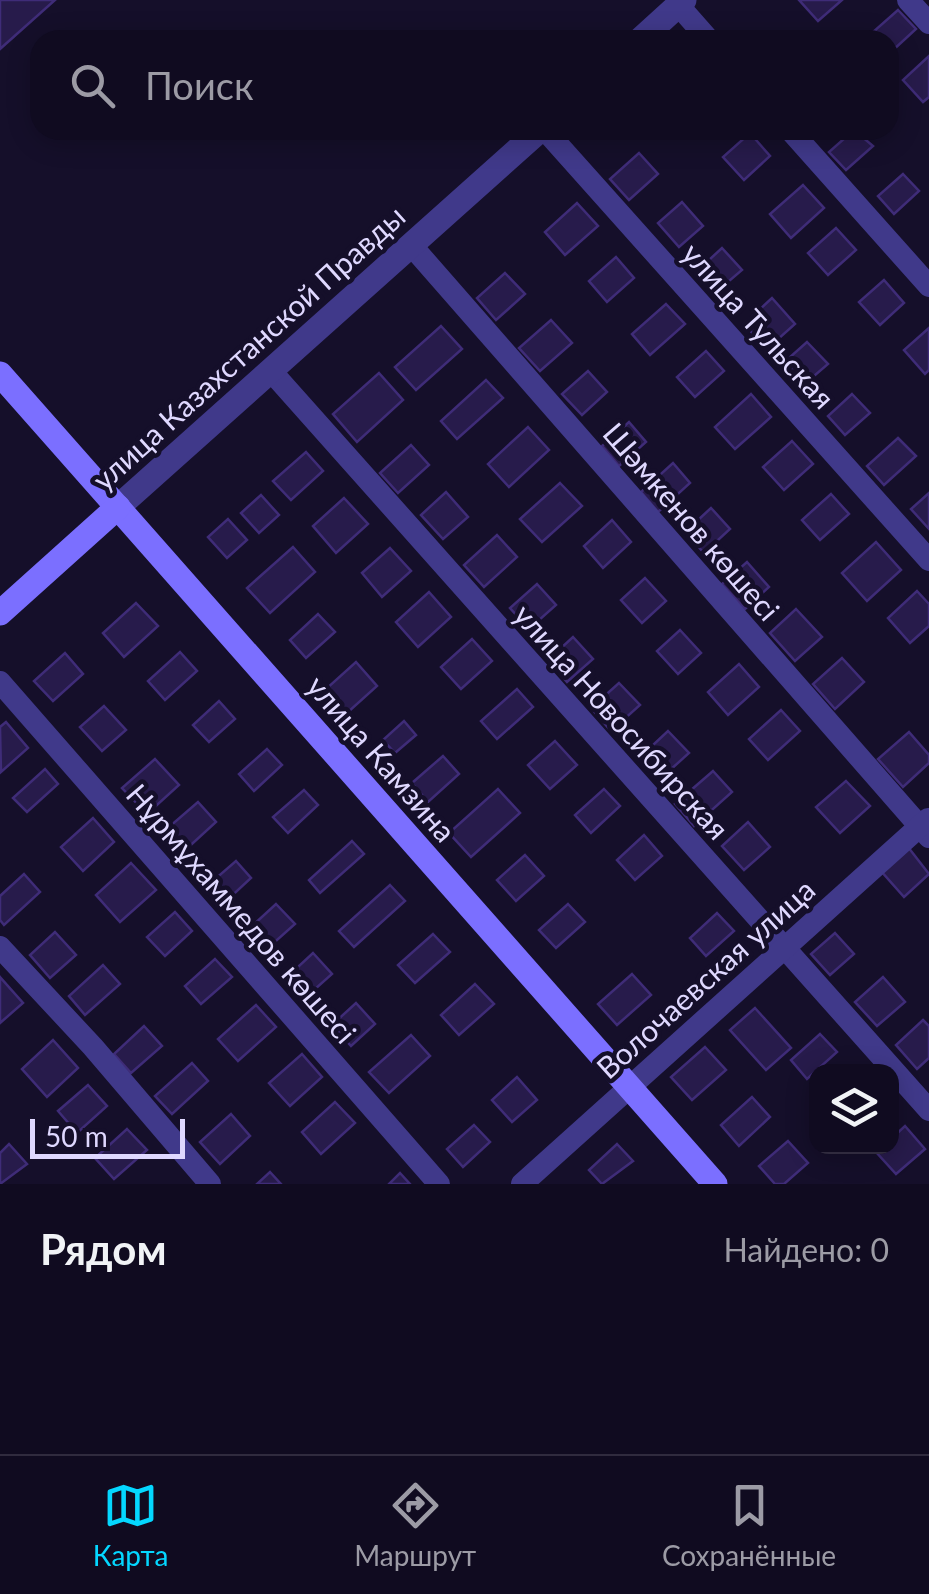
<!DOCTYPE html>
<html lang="ru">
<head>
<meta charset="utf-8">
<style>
	:root { --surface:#100b20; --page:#1e192d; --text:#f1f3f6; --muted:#9c9ba5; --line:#302b3e; --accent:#04d7ff }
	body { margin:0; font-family:Lato,sans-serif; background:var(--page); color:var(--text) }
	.controls { position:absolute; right:30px; bottom:30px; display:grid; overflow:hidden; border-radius:20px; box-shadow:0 5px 25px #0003 }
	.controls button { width:90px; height:90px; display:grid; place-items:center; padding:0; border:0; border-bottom:2px solid var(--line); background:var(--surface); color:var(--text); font:50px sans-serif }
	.scale { position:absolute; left:30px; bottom:25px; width:155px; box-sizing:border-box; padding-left:10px; border:5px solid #dfd8ff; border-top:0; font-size:28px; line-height:35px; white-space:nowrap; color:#dfd8ff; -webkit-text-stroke:8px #150f2a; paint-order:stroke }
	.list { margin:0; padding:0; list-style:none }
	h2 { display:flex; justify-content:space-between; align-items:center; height:130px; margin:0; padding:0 40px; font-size:42px }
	h2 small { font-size:32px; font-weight:400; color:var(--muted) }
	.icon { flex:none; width:55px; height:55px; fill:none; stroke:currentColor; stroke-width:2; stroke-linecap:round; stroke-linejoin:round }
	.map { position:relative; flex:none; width:929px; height:1184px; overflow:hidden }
	.search { position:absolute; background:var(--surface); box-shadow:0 5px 25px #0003; left:30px; right:30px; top:30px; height:110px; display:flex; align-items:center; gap:25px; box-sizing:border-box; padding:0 35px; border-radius:30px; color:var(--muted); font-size:38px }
	.sheet { height:270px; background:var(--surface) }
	nav { display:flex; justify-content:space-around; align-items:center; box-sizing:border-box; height:140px; border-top:2px solid var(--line); background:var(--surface); font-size:28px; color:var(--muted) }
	nav a { display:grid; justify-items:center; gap:5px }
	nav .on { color:var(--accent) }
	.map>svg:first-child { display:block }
</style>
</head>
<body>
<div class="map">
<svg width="929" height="1184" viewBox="0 0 929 1184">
	<rect width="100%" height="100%" fill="#150f2a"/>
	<!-- building -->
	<g fill="#271b4b" stroke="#3f2c78" stroke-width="2.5">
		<path d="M0 0H55L0 49Z"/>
		<path d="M799 0H842L818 21Z"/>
		<path d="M898 10 916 29 891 52 889 40H880L873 32Z"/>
		<path d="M929 56V97L923 102 903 80Z"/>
		<path d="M854 130 873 146 846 170 829 152Z"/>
		<path d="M750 133 770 156 744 180 723 157Z"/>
		<path d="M639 153 658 174 629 200 610 179Z"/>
		<path d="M903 174 919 191 894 214 878 196Z"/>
		<path d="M803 185 824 208 791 238 770 214Z"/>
		<path d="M682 202 703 226 679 247 658 223Z"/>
		<path d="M577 203 598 226 565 255 545 232Z"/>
		<path d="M836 228 856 250 828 275 808 253Z"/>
		<path d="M722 248 742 270 715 293 696 272Z"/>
		<path d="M616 257 634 278 607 302 589 281Z"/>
		<path d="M505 273 525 294 496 320 477 298Z"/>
		<path d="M884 280 904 303 880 325 859 302Z"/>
		<path d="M772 298 795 324 767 349 744 324Z"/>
		<path d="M666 304 685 324 650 355 632 334Z"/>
		<path d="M551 320 572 343 540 371 519 348Z"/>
		<path d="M441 326 462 349 416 390 395 367Z"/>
		<path d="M929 328V370L925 374 904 350Z"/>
		<path d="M807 342 828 364 800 388 780 366Z"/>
		<path d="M706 351 724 371 695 397 677 377Z"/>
		<path d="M588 371 607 392 582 415 562 394Z"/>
		<path d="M379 373 403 400 357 442 333 414Z"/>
		<path d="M486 380 503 398 457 439 441 421Z"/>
		<path d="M751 394 771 417 735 449 715 427Z"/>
		<path d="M852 394 870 413 845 435 828 416Z"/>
		<path d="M629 422 646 442 619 466 602 446Z"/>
		<path d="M528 427 549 450 509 487 488 464Z"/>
		<path d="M898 438 916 456 884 485 867 466Z"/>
		<path d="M792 441 813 464 784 490 763 467Z"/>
		<path d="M411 445 429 465 398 493 380 473Z"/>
		<path d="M306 452 323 471 291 500 273 481Z"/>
		<path d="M673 463 690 483 658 512 641 492Z"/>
		<path d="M560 483 582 506 542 542 520 519Z"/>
		<path d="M446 492 468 517 443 539 421 515Z"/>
		<path d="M929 493V529L911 509Z"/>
		<path d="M831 494 849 514 820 540 802 520Z"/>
		<path d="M261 495 279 515 259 533 241 513Z"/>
		<path d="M344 498 368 524 336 553 313 526Z"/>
		<path d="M711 508 730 529 704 553 685 532Z"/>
		<path d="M228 519 247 540 227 558 208 537Z"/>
		<path d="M612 520 631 542 603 568 584 546Z"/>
		<path d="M497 535 517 557 484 587 464 565Z"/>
		<path d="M876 542 901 570 867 601 842 573Z"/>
		<path d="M293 547 315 572 270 613 247 588Z"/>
		<path d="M390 548 411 571 382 597 362 573Z"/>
		<path d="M747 562 769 587 745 609 722 584Z"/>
		<path d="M645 578 666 601 642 623 621 600Z"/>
		<path d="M537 584 556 605 529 629 510 608Z"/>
		<path d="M917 591 929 604V626L910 643 888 618Z"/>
		<path d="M429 592 451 617 418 647 396 622Z"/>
		<path d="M136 603 158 626 124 657 103 633Z"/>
		<path d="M796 609 822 637 795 661 770 633Z"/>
		<path d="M318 614 335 632 306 658 290 640Z"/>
		<path d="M680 630 701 653 678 674 657 651Z"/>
		<path d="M573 637 593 659 567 682 548 660Z"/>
		<path d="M472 639 492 661 461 689 441 667Z"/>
		<path d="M180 652 197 671 165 700 148 681Z"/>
		<path d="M65 653 83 674 53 701 34 681Z"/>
		<path d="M842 658 864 682 835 709 813 684Z"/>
		<path d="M356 662 377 686 347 713 326 689Z"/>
		<path d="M739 664 759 687 728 715 708 692Z"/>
		<path d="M619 683 640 705 611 731 591 708Z"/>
		<path d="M517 689 533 707 497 739 481 721Z"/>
		<path d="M219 701 235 719 209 742 193 725Z"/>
		<path d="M104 706 126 730 102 751 80 727Z"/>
		<path d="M781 710 800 731 768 760 749 739Z"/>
		<path d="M404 721 416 735 395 753 383 740Z"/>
		<path d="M6 722 28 748 1 772 0 727Z"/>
		<path d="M668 731 689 753 659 780 639 758Z"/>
		<path d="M909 732 929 755V763L903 787 878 759Z"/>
		<path d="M555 741 577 765 550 789 528 765Z"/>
		<path d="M267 749 282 765 254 791 239 774Z"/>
		<path d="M443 756 459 774 428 802 412 783Z"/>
		<path d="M155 759 179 785 147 814 122 788Z"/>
		<path d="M45 769 58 784 27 812 13 798Z"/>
		<path d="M713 771 732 792 694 826 675 804Z"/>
		<path d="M846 781 870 806 840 833 816 807Z"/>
		<path d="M498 789 520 813 471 857 449 833Z"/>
		<path d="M604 789 620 806 591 833 575 815Z"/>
		<path d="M304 790 318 805 288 833 273 817Z"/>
		<path d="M198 802 216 822 181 854 162 833Z"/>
		<path d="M93 818 114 842 83 871 61 847Z"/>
		<path d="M748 822 770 847 744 870 722 846Z"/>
		<path d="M644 835 662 856 635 880 617 860Z"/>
		<path d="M352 841 364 854 320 893 309 880Z"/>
		<path d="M908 847 929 874 904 897 881 871Z"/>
		<path d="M525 855 544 876 516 901 497 880Z"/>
		<path d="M236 861 251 878 223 904 207 886Z"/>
		<path d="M131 863 156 890 120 922 96 895Z"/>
		<path d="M24 874 40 892 4 925 0 920V896Z"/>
		<path d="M390 885 405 901 354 947 339 931Z"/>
		<path d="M276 904 295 924 268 948 250 928Z"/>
		<path d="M568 904 585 922 556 948 539 930Z"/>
		<path d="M175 912 192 931 165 956 147 937Z"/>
		<path d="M717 913 734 931 706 956 690 938Z"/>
		<path d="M55 932 76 955 50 978 30 955Z"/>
		<path d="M835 933 854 954 830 975 811 954Z"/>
		<path d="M433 934 450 952 415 983 398 965Z"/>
		<path d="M313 953 332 974 305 998 286 978Z"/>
		<path d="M215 959 232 977 201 1004 185 986Z"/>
		<path d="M103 965 120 984 85 1015 69 996Z"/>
		<path d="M632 974 651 995 617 1025 598 1004Z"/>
		<path d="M0 977 23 1003 0 1023Z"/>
		<path d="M883 977 905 1002 877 1026 855 1002Z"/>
		<path d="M475 984 494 1004 459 1035 441 1015Z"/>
		<path d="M356 1003 375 1024 351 1046 332 1025Z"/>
		<path d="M256 1005 276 1027 238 1061 218 1039Z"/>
		<path d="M755 1008 791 1048 766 1070 730 1030Z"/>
		<path d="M923 1020 929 1026V1058L917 1069 896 1045Z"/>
		<path d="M144 1026 162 1046 131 1073 114 1054Z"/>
		<path d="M820 1034 837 1052 807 1079 791 1060Z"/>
		<path d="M411 1035 430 1056 389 1093 369 1072Z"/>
		<path d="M53 1040 78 1068 47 1097 22 1069Z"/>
		<path d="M705 1047 726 1070 692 1100 671 1077Z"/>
		<path d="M302 1054 322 1077 290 1106 269 1083Z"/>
		<path d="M192 1063 208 1081 172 1114 155 1096Z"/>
		<path d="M517 1077 537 1100 512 1122 492 1100Z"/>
		<path d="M88 1085 107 1106 77 1133 58 1111Z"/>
		<path d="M752 1097 770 1117 739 1146 721 1125Z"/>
		<path d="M335 1102 355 1123 321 1154 302 1132Z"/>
		<path d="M231 1114 250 1136 220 1164 200 1142Z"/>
		<path d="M474 1125 490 1142 463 1167 447 1149Z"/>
		<path d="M905 1126 925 1149 896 1174 876 1152 892 1146V1138Z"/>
		<path d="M127 1129 147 1150 114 1179 95 1158Z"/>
		<path d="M788 1141 808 1163 784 1184H775L759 1166Z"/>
		<path d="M9 1144 27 1164 0 1184V1153Z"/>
		<path d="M617 1144 633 1161 602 1184 589 1170Z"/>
		<path d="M270 1172 281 1184H257Z"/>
		<path d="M400 1173 410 1184H389Z"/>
	</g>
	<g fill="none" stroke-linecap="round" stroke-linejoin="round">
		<!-- minor -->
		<g stroke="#40398a" stroke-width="22">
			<path d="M908 0 929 23"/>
			<path d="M679 6 709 40"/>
			<path d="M545 130 929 560"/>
			<path d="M790 130 929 286"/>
			<path d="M411 245 929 837"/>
			<path d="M271 371 929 1110"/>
			<path d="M0 682 439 1184"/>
			<path d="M0 947 93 1047 210 1184"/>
			<path d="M522 1184 928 819"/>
		</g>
		<!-- tertiary -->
		<g stroke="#40398a" stroke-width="25">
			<path d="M640 40 684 0"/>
			<path d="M118 507 540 130"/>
		</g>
		<!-- secondary -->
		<g stroke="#7b6fff" stroke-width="25">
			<path d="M0 374 715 1184"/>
			<path d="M0 613 118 507"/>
		</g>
	</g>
	<g text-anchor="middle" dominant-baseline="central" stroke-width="9" stroke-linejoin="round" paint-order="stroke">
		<!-- street labels -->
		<g font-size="30" fill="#dfd8ff" stroke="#150f2a">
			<text transform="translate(759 325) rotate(48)">улица Тульская</text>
			<text transform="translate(248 347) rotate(-42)">улица Казахстанской Правды</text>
			<text transform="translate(692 521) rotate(49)">Шәмкенов көшесі</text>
			<text transform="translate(622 721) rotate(48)">улица Новосибирская</text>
			<text transform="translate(382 758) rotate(49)">улица Камзина</text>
			<text transform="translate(242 913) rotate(49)">Нұрмұхаммедов көшесі</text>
			<text transform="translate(705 978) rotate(-42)">Волочаевская улица</text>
		</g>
	</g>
</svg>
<div class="controls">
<button><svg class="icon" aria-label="layers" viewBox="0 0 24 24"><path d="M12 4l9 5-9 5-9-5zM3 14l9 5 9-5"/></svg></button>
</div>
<div class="scale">50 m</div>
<div class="search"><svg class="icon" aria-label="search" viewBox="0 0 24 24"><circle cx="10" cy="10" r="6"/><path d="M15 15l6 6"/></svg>Поиск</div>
</div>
<section class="sheet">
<h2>Рядом<small>Найдено: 0</small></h2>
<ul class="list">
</ul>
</section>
<nav>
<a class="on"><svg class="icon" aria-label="map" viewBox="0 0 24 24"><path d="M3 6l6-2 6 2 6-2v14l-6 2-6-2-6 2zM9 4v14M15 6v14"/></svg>Карта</a>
<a><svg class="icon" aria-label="directions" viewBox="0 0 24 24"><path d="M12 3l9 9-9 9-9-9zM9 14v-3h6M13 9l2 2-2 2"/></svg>Маршрут</a>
<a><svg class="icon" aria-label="saved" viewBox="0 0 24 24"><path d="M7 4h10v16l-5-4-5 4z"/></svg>Сохранённые</a>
</nav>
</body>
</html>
